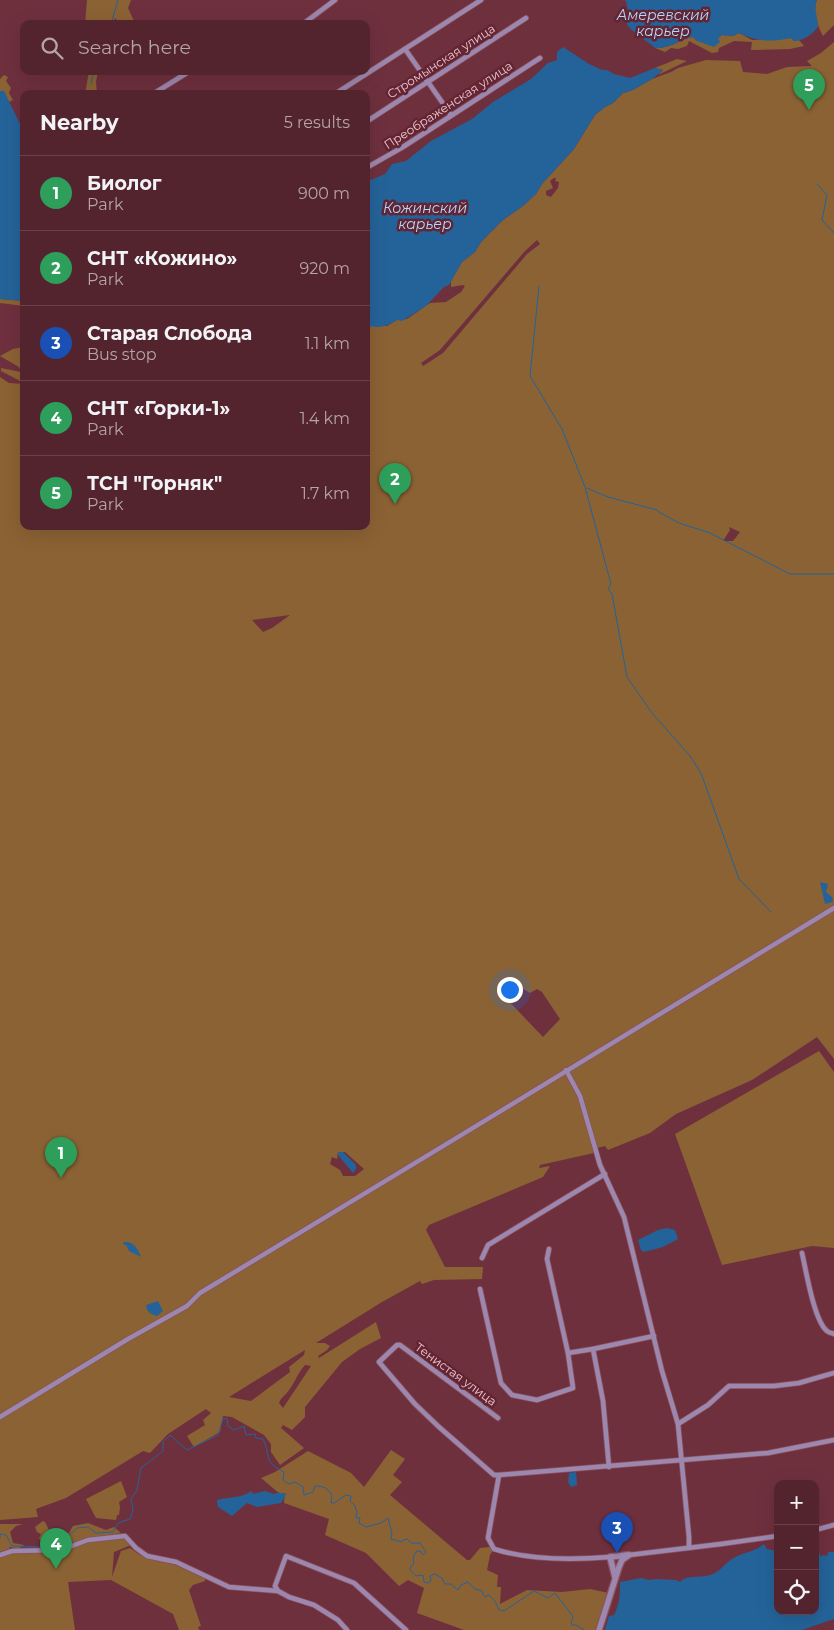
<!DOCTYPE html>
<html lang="en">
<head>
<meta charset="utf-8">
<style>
	:root { --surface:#53242e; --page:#592c36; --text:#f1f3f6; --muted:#b5a4aa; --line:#69414a; --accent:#bca0f2 }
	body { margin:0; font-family:Montserrat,sans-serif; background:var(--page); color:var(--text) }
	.controls { position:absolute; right:15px; bottom:15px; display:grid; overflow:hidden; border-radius:10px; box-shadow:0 5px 20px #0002 }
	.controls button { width:45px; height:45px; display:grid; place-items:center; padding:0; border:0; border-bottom:1px solid var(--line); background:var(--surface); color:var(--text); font:25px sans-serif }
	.you { position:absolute; left:509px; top:989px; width:18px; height:18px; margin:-12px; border:4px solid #fff; border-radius:50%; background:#1a73e8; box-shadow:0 0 0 8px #1a73e833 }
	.badge { display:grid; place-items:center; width:32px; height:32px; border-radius:50%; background:var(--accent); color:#fff; font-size:16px; font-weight:700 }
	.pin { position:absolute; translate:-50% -41px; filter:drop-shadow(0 1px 2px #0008) }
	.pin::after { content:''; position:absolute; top:26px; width:18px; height:15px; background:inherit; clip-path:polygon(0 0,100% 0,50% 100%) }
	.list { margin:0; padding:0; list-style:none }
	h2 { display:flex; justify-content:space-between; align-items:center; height:65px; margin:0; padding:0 20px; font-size:21px }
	h2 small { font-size:16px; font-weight:400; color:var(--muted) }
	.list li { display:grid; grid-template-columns:32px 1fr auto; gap:15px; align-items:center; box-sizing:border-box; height:75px; padding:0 20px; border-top:1px solid var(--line) }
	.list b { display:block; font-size:19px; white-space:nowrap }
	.list p { margin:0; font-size:16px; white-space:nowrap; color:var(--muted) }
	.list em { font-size:16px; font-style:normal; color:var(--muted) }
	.icon { flex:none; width:28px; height:28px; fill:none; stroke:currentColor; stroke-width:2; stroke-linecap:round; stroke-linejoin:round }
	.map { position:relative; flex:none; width:834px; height:1630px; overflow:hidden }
	.search { position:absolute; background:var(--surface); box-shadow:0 5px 20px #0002; left:20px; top:20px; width:350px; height:55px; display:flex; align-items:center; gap:12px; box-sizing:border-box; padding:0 18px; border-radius:10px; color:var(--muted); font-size:19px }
	.panel { position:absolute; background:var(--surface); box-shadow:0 5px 20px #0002; left:20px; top:90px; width:350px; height:440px; border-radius:10px }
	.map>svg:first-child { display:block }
</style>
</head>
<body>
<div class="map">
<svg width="834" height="1630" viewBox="0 0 834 1630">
	<rect width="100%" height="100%" fill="#6f303e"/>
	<!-- green -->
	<g fill="#8b6234" fill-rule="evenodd">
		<path d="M87 0H131L128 8 134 21 120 24 115 18 113 24H85Z"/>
		<path d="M817 0H834V25L823 36C818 27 812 10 817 0Z"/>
		<path d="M739 33 752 40 791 38 794 41 799 40 804 46 790 49 751 50 752 42 734 41 719 48 718 52 712 53 689 41 687 46 678 49 671 48 665 52 655 48C673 48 677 40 693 37L697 41 718 38 722 35 733 36Z"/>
		<path d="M834 42V1059L817 1037 752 1080 676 1114 650 1133 608 1150 605 1146 593 1149 594 1153 540 1165 539 1168 550 1166 543 1177 429 1225 426 1230 445 1267H483L482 1279 434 1280 422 1284 420 1281 382 1302 316 1343H325L330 1346 327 1350 318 1356 319 1358 376 1322 381 1338 360 1349 342 1362 305 1407V1417L292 1430 283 1425 281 1428 304 1448 280 1465 271 1452V1444L264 1435 232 1417 223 1416 220 1432 194 1447 187 1436 205 1425 203 1420 211 1413 206 1409 168 1434 150 1453 143 1451 66 1498 36 1509 38 1517 0 1520V377L9 383 24 384V526H366V326H387L397 320 407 319 430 303 446 302 461 292 465 286 463 285 451 287V281L462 262 475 252 481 242 503 220 523 206 536 194 542 184 574 149 595 115 605 107 613 103 623 93 633 90 652 79 671 72 678 68 706 60 740 61 743 72 767 74 787 67 812 66 807 61 821 53ZM554 178H556L555 181 559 182 558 188 551 197 546 195V191L553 188 550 181ZM537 240 540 244 527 254 443 353 423 366 421 363 440 350 525 251ZM729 527 740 532 733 541H723L730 530ZM290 615 272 628 263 632 252 620ZM512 982 530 993 537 989 542 992 560 1019 543 1037 501 993ZM338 1152H345L364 1169 355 1176H343L340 1170 330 1164 332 1157 337 1159ZM305 1350 304 1355 289 1367 290 1372 251 1401 229 1397ZM305 1365 311 1366 283 1408 279 1403C281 1397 286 1395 289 1390 296 1381 297 1374 305 1365Z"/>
		<path d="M677 59 687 61 658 75 663 70 655 68Z"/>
		<path d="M89 71H98L96 82 97 94H85Z"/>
		<path d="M4 75 8 77 6 81 11 88 9 93 13 100 9 102 4 91H0V79Z"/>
		<path d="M0 299 24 301V306L0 303Z"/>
		<path d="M24 347V383L1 371V368L21 372 19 367 0 356 13 349Z"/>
		<path d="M819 1051 834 1072V1248L812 1246 722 1265 675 1134Z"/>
		<path d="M391 1450 405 1459 393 1475 402 1482 390 1495 467 1560H470L480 1548 490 1547 494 1549 490 1555 487 1570 498 1575 497 1587H501L500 1604 527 1590 562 1592 590 1589 609 1593 597 1630H464L417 1613 424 1588 408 1580 399 1586 366 1553 325 1535 329 1519 284 1503 285 1493 280 1494 261 1478 275 1472 308 1451 351 1473 364 1487Z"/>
		<path d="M121 1481 127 1497 119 1502 120 1507 119 1515H117L116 1520 96 1518 86 1499Z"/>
		<path d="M43 1521 45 1522 51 1534 42 1538 48 1542 46 1544 42 1543 39 1538 41 1534 37 1532 35 1527Z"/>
		<path d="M88 1523 106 1530 114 1527 121 1533 91 1538 60 1548 51 1547 67 1540 63 1533H69L73 1526Z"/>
		<path d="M0 1524H23L16 1526 10 1532 13 1543 24 1545 18 1549 10 1547 9 1549 0 1552Z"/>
		<path d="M124 1538 131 1545 114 1552 112 1577 121 1551 130 1548 140 1555 157 1561 173 1564 205 1578V1581L193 1585 189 1590 201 1626 198 1627 199 1630H179L173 1614 111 1580 68 1582 75 1630H0V1557L15 1553 60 1552 94 1540 106 1541Z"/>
	</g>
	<!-- water -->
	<g fill="#246399">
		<path d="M625 0H817C813 8 818 18 818 27 811 35 805 40 794 41L791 38C771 42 757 42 739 33L733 36 722 35 718 38 720 42 714 47 697 41 693 37C677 40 673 48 655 48 649 42 629 30 627 24 625 15 631 12 625 0Z"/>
		<path d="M563 47 589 64 602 70H607L614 74 630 78 655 68 663 70 652 79 633 90 623 93 613 103 605 107 595 115 574 149 542 184 536 194 523 206 503 220 481 242 475 252 462 262 449 285 444 287 426 306 402 321 397 320C386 327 380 328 366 326V182L385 174 392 164 406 161 431 141 472 119 493 102 531 79 548 63 557 60V52Z"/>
		<path d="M0 91H4L24 132V301L0 299Z"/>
		<path d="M820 882 828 884 826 892 832 897 833 902 825 904Z"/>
		<path d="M338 1152H343L356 1165V1169L353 1173 338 1155Z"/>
		<path d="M667 1228 675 1230 678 1239 663 1247 644 1252 641 1250 638 1240 658 1230Z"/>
		<path d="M124 1242C134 1241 138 1249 141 1257L129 1251 127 1246 123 1244Z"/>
		<path d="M158 1301 163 1311 157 1316C150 1314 147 1312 146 1305Z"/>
		<path d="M576 1472 577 1485 571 1487 568 1482 569 1473Z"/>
		<path d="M251 1491 253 1494 265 1491 274 1494 280 1492 281 1494 286 1493 285 1497 281 1503 257 1507 247 1503 232 1516 218 1507 217 1500C228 1497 243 1498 251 1491Z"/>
		<path d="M764 1544 767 1549 778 1551V1611H815V1551L820 1554 821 1557 823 1555 827 1556 828 1552H834V1619L802 1630H605L609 1616 614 1615C620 1603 620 1594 620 1582L641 1578 649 1580 657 1579 676 1580 680 1582C685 1575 701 1578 710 1575 719 1573 724 1564 732 1559 743 1552 755 1552 764 1544Z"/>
	</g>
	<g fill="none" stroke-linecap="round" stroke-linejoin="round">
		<!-- stream -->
		<g stroke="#246399" stroke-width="1">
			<path d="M111 24 118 0"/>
			<path d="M91 84 94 71"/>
			<path d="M817 184 827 195 822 220 834 233"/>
			<path d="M539 286 530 376 562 429 585 487 611 584 608 589 612 594 627 677 652 713 690 756 701 773 739 879 771 912"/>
			<path d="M587 488 608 497 657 510 659 512 679 523 710 533 790 574H834"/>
			<path d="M0 1534 6 1535 12 1546 50 1547 72 1543 69 1535 77 1528 88 1527 96 1533 113 1532 118 1523 130 1519 133 1510 131 1499 137 1490 141 1468 163 1451V1442L170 1435 187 1450 218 1435 223 1418 227 1419 228 1426 234 1430 244 1426 246 1435 255 1434 256 1438 263 1439C272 1457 262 1461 284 1472L283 1480 289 1484 295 1482 303 1487 304 1495 313 1492 315 1486C324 1486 327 1488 332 1495L331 1503H334L346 1495 351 1496 350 1501 355 1506 357 1512 356 1518H360L359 1523 366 1527 381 1523 388 1518 392 1533 391 1539 402 1542 403 1540 407 1539 411 1543H420L426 1552 423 1555 420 1551H417L413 1557 414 1564 411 1566 410 1570 416 1576 423 1575 424 1582 428 1583 431 1581 430 1576 435 1574 442 1578 445 1584H451L458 1590 461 1585 468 1582 475 1589 482 1591 483 1595 485 1597 489 1595 495 1601 499 1610 504 1611 534 1591 548 1598 555 1593 572 1615 573 1618 571 1623 572 1625H576L584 1630"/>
			<path d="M0 1535V1538"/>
		</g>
		<defs>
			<g id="minor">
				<path d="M303 24 335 0"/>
				<path d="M405 49 451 115"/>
				<path d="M153 94 190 71"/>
				<path d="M335 94 481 0"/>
				<path d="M366 122 526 18"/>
				<path d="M366 168 403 147 540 58"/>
				<path d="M566 1070 580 1096 600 1165 624 1217 662 1371 678 1424 689 1537V1548"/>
				<path d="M549 1249 547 1259 568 1353"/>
				<path d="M802 1253C806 1270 814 1321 827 1331 829 1333 832 1333 834 1334"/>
				<path d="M482 1258 488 1245 605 1174"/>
				<path d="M480 1289 501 1383 512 1395 537 1400 573 1388 568 1353 593 1349"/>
				<path d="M0 1417 128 1339 187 1306 200 1293C412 1166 623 1036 834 908"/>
				<path d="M498 1418 400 1345H397L379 1362 415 1404 439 1427 494 1475H499L488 1538 494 1549C529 1560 573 1560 610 1557"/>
				<path d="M678 1424 708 1405 729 1386H774L799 1383 834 1373"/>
				<path d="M609 1467 603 1401 593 1349 654 1336"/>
				<path d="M499 1475 768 1453 834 1440"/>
				<path d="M815 1530 834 1525"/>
				<path d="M0 1555 12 1551 61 1550 88 1540 125 1536 136 1548 147 1556 176 1562 229 1587 278 1591 289 1597 314 1605 338 1620 347 1630"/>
				<path d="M629 1555 721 1544 778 1536"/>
				<path d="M278 1591 275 1586 286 1556 354 1583 406 1630"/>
			</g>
			<g id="tertiary">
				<path d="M615 1577 610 1557 627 1555"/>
				<path d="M599 1630 619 1567 622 1560 629 1555"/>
			</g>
		</defs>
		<!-- minor casing -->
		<use href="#minor" stroke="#8b515d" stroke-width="6"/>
		<!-- tertiary casing -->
		<use href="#tertiary" stroke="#8b515d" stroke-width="8"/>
		<!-- minor -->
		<use href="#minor" stroke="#9c87ae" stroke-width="4.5"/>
		<!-- tertiary -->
		<use href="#tertiary" stroke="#9c87ae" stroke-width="5.5"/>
	</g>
	<g text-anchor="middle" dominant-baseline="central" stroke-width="5" stroke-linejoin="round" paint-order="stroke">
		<!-- street labels -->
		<g font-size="12" fill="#eec7cd" stroke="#632534">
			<text transform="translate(441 61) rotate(-33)">Стромынская улица</text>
			<text transform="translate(448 105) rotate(-33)">Преображенская улица</text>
			<text transform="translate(456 1374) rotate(36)">Тенистая улица</text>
		</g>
		<!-- water labels -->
		<g font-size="14" font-style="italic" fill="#b2d8fd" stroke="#632534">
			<text x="663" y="15">Амеревский<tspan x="663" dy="16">карьер</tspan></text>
			<text x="425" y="208">Кожинский<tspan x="425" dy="16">карьер</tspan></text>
		</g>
	</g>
</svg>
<div class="controls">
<button>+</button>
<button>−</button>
<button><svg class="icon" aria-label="locate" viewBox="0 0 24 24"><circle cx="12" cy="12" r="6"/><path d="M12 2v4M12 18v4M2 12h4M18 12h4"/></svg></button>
</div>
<div class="you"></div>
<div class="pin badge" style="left:61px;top:1178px;background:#2e9e5b">1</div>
<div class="pin badge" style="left:395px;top:504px;background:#2e9e5b">2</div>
<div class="pin badge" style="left:617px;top:1553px;background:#1a4fb4">3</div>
<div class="pin badge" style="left:56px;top:1569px;background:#2e9e5b">4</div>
<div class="pin badge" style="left:809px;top:110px;background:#2e9e5b">5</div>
<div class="search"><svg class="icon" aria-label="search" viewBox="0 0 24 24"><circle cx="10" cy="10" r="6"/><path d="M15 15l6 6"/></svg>Search here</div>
<section class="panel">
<h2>Nearby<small>5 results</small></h2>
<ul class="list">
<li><span class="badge" style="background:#2e9e5b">1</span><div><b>Биолог</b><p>Park</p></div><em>900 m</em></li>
<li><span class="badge" style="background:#2e9e5b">2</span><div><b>СНТ «Кожино»</b><p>Park</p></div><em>920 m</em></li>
<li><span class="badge" style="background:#1a4fb4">3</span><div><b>Старая Слобода</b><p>Bus stop</p></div><em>1.1 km</em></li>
<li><span class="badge" style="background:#2e9e5b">4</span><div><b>СНТ «Горки-1»</b><p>Park</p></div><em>1.4 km</em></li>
<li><span class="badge" style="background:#2e9e5b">5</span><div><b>ТСН &quot;Горняк&quot;</b><p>Park</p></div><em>1.7 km</em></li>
</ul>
</section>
</div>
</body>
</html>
